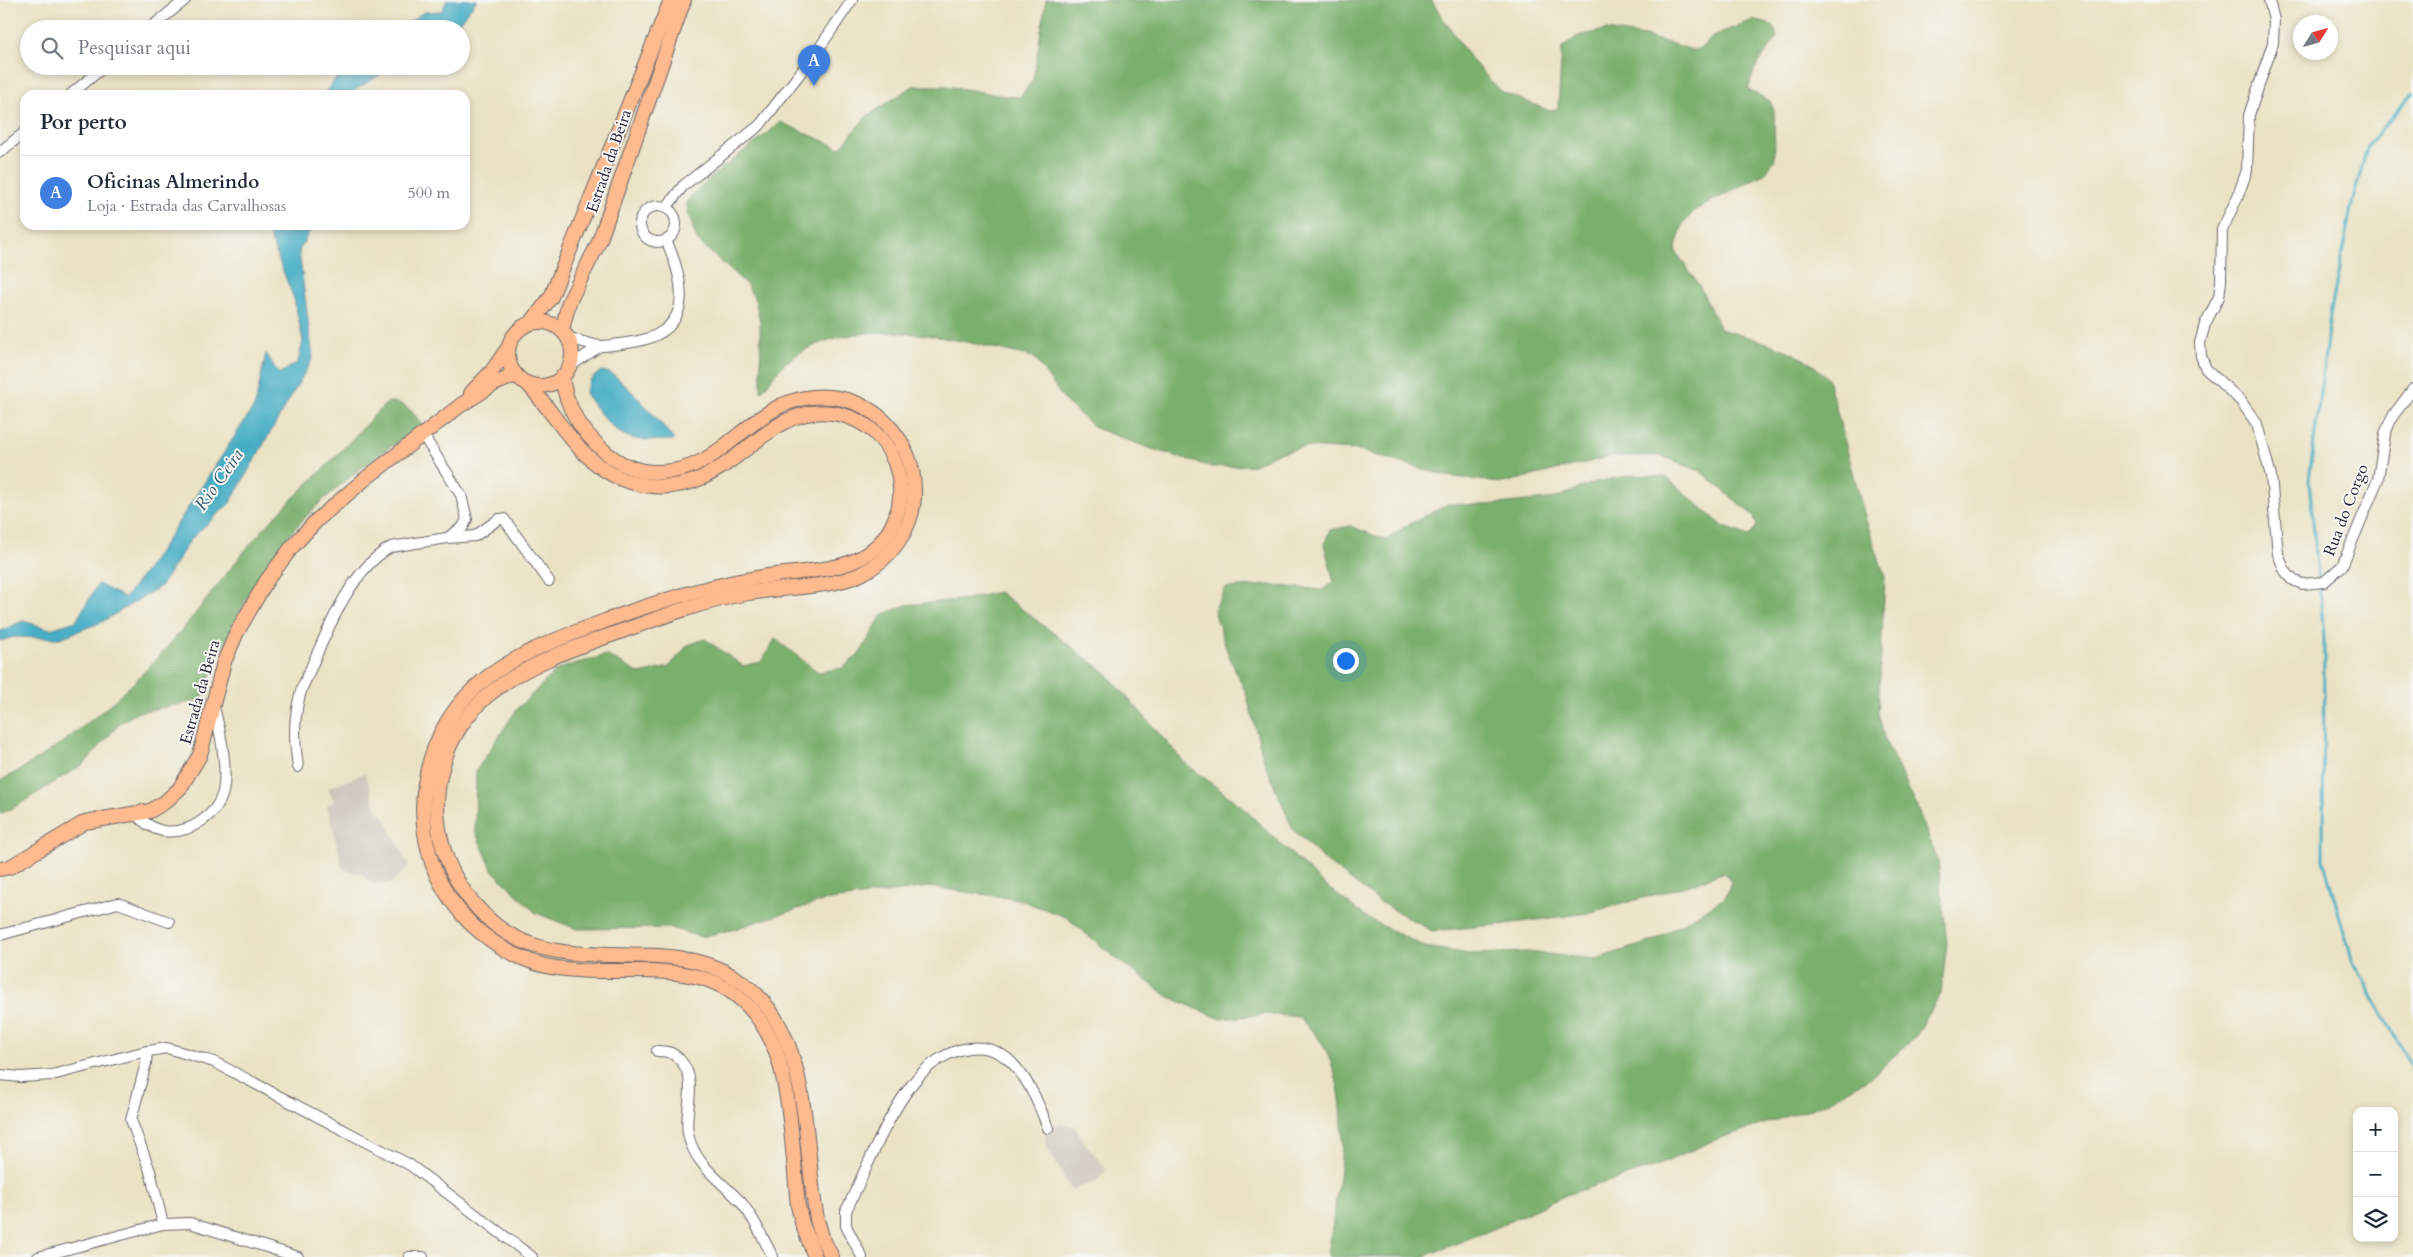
<!DOCTYPE html>
<html lang="pt">
<head>
<meta charset="utf-8">
<style>
	:root { --surface:#fff; --page:#f6f6f7; --text:#1f2937; --muted:#747a83; --line:#e0e1e3; --accent:#db2777 }
	body { margin:0; font-family:Cardo,serif; background:var(--page); color:var(--text) }
	.controls { position:absolute; right:15px; bottom:15px; display:grid; overflow:hidden; border-radius:10px; box-shadow:0 2px 8px #0003 }
	.controls button { width:45px; height:45px; display:grid; place-items:center; padding:0; border:0; border-bottom:1px solid var(--line); background:var(--surface); color:var(--text); font:25px sans-serif }
	.compass { position:absolute; left:2293px; top:15px; width:45px; height:45px; border-radius:50%; background:var(--surface); box-shadow:0 2px 8px #0003; rotate:53deg }
	.you { position:absolute; left:1345px; top:660px; width:18px; height:18px; margin:-12px; border:4px solid #fff; border-radius:50%; background:#1a73e8; box-shadow:0 0 0 8px #1a73e833 }
	.badge { display:grid; place-items:center; width:32px; height:32px; border-radius:50%; background:var(--accent); color:#fff; font-size:16px; font-weight:700 }
	.pin { position:absolute; translate:-50% -41px; filter:drop-shadow(0 1px 2px #0008) }
	.pin::after { content:''; position:absolute; top:26px; width:18px; height:15px; background:inherit; clip-path:polygon(0 0,100% 0,50% 100%) }
	.list { margin:0; padding:0; list-style:none }
	h2 { display:flex; justify-content:space-between; align-items:center; height:65px; margin:0; padding:0 20px; font-size:21px }
	h2 small { font-size:16px; font-weight:400; color:var(--muted) }
	.list li { display:grid; grid-template-columns:32px 1fr auto; gap:15px; align-items:center; box-sizing:border-box; height:75px; padding:0 20px; border-top:1px solid var(--line) }
	.list b { display:block; font-size:19px; white-space:nowrap }
	.list p { margin:0; font-size:16px; white-space:nowrap; color:var(--muted) }
	.list em { font-size:16px; font-style:normal; color:var(--muted) }
	.icon { flex:none; width:28px; height:28px; fill:none; stroke:currentColor; stroke-width:2; stroke-linecap:round; stroke-linejoin:round }
	.map { position:relative; flex:none; width:2413px; height:1257px; overflow:hidden }
	.search { position:absolute; background:var(--surface); box-shadow:0 2px 8px #0003; left:20px; top:20px; width:450px; height:55px; display:flex; align-items:center; gap:12px; box-sizing:border-box; padding:0 18px; border-radius:28px; color:var(--muted); font-size:19px }
	.panel { position:absolute; background:var(--surface); box-shadow:0 2px 8px #0003; left:20px; top:90px; width:450px; height:140px; border-radius:15px }
	.map>svg:first-child { display:block }
</style>
</head>
<body>
<div class="map">
<svg width="2413" height="1257" viewBox="0 0 2413 1257">
	<rect width="100%" height="100%" fill="#f6f6f2"/>
	<filter id="ink" filterUnits="userSpaceOnUse"><feTurbulence type="fractalNoise" baseFrequency=".02" numOctaves="2"/><feDisplacementMap in="SourceGraphic" scale="10" xChannelSelector="R" yChannelSelector="G"/><feConvolveMatrix kernelMatrix="1 2 1 2 8 2 1 2 1" color-interpolation-filters="sRGB"/></filter>
	<filter id="wash" filterUnits="userSpaceOnUse"><feTurbulence type="fractalNoise" baseFrequency=".0096" numOctaves="4" result="noise"/><feDisplacementMap in="SourceGraphic" scale="20" xChannelSelector="R" yChannelSelector="G"/><feGaussianBlur stdDeviation="1.12" result="paint"/><feColorMatrix in="noise" values="0 0 0 0 0 0 0 0 0 0 0 0 0 0 0 0 0 1.4 0 .05"/><feComposite in="paint" operator="in"/></filter>
	<g filter="url(#wash)">
		<rect width="100%" height="100%" fill="#eae2c3"/>
		<!-- industrial -->
		<g fill="#cbc3b8">
			<path d="M365 773 377 811 382 813 409 866 390 884 370 883 362 874 343 870 327 805 334 801 328 788Z"/>
			<path d="M1059 1124 1075 1126 1085 1144 1098 1158 1106 1170 1097 1181 1071 1190 1046 1145 1045 1129Z"/>
		</g>
		<!-- forest -->
		<g fill="#7ab06d" stroke="#4e6954">
			<path d="M1046 0H1431L1469 57 1500 91 1550 111 1558 108 1562 48 1578 36 1606 30 1645 36 1693 50 1701 48 1715 35 1753 20 1773 25 1777 37 1754 70 1748 90 1770 101 1774 111 1775 159 1766 173 1695 210 1683 224 1675 250 1700 287 1720 329C1756 340 1804 350 1828 379L1866 520 1885 577 1878 713 1885 741 1914 800 1938 861 1947 943 1941 994 1916 1036 1871 1077 1822 1105 1717 1139 1657 1166 1566 1195 1491 1230 1422 1257H1328C1336 1188 1358 1108 1322 1043 1316 1034 1306 1025 1299 1017L1266 1014 1221 1019 1169 997 1118 960 1066 917 1017 899 929 887 823 901 731 930 701 937 670 928 577 929 536 913 493 871 475 831 476 771 517 709 558 669 606 655 640 674 669 667 688 645 705 639 743 666 761 662 775 639 818 672 843 668 861 652 882 615 906 605 967 599 999 592 1106 673 1185 763 1241 806 1322 883 1369 919 1425 947 1470 954 1528 952 1596 959 1653 941 1725 898 1731 882 1724 872 1690 885 1588 913 1506 924 1432 931 1380 902 1327 862 1293 830 1264 761 1246 693 1228 654 1214 610 1226 588 1269 585 1322 590 1334 582 1324 544 1330 530 1350 526 1386 540 1406 526 1448 504 1488 505 1556 498 1595 482 1634 475 1666 477 1723 526 1749 536 1757 526 1754 516 1700 471 1662 456H1613L1503 483 1447 476 1357 450 1305 447 1277 453 1254 465 1212 467 1149 448 1095 428 1065 401 1034 357C958 341 859 309 789 360 778 368 770 382 761 392L760 321 755 300 747 285 697 240 688 213 687 201C714 171 750 149 780 122L840 148 866 117 913 86H947L1005 96 1020 97 1033 80Z"/>
			<path d="M388 402C405 402 412 411 422 424 375 458 323 493 286 539 248 587 223 643 201 700L138 712 120 723 85 763 13 808 0 814V781C67 745 126 696 175 638 209 599 238 555 274 518 295 495 319 474 341 451 357 435 371 417 388 402Z"/>
		</g>
		<!-- water -->
		<g fill="#45adc4" stroke="#346880">
			<path d="M447 0H477L454 29H399L424 12 442 11Z"/>
			<path d="M346 66H394L347 95H323Z"/>
			<path d="M265 225H313L299 251 313 358 230 503 191 539 161 586 102 622 60 638 14 637 0 641V631L23 621 50 629 76 621 98 584 125 598 153 561 255 405 266 353 279 374 298 362 303 341 294 299Z"/>
			<path d="M601 371C605 372 609 372 612 374 629 386 662 423 674 440 662 441 636 441 626 436 612 431 593 405 585 393L590 380Z"/>
		</g>
		<g fill="none" stroke-linecap="round" stroke-linejoin="round">
			<!-- stream -->
			<path stroke="#45adc4" stroke-width="3" d="M2413 93 2368 145 2352 203 2330 315 2309 480 2324 636 2323 860 2352 959 2413 1069"/>
		</g>
	</g>
	<g filter="url(#ink)">
		<g fill="none" stroke-linecap="round" stroke-linejoin="round">
			<defs>
				<g id="minor">
					<path d="M2269 0 2274 20 2273 43 2249 115 2247 170 2238 196 2222 230 2221 281 2219 297 2205 324 2200 343 2201 356 2206 369 2240 400 2257 424 2271 476 2278 554 2285 571 2293 580 2302 584 2324 582 2342 566 2378 479 2385 434 2392 417 2413 389"/>
					<path d="M149 29 185 0"/>
					<path d="M70 95 105 66"/>
					<path d="M0 152 25 132"/>
					<circle cx="658" cy="224" r="18"/>
					<path d="M666 208 683 186 760 125 818 50 852 0"/>
					<path d="M567 337C578 340 590 345 601 346 609 346 619 344 627 343 693 335 688 289 666 240"/>
					<path d="M570 366 600 346"/>
					<path d="M448 538 475 536 499 519H504L549 581"/>
					<path d="M298 767C294 739 293 716 302 688 323 643 346 572 391 547L447 538 463 527 467 519 461 495 423 435"/>
					<path d="M136 815C144 822 152 829 163 831 188 835 217 816 223 792 228 769 220 730 214 707"/>
					<path d="M0 935 118 903 169 922"/>
					<path d="M147 1051 146 1063 131 1120 150 1171 163 1224"/>
					<path d="M657 1051C667 1051 673 1052 680 1060 702 1084 679 1116 691 1144 700 1168 723 1183 740 1201 754 1217 763 1239 773 1257"/>
					<path d="M0 1075 21 1077 52 1075 143 1052 167 1048 214 1062 410 1165 532 1257"/>
					<path d="M38 1257 163 1224 190 1223 298 1257"/>
					<path d="M409 1257H423"/>
					<path d="M862 1257 846 1226V1211C867 1168 884 1121 913 1083 937 1052 983 1031 1014 1065 1030 1082 1040 1107 1048 1128"/>
				</g>
				<g id="major">
					<circle cx="540" cy="354" r="32"/>
					<path d="M531 323 551 297 671 0"/>
					<path d="M562 330 569 302 599 242 684 0"/>
					<path d="M562 377C566 408 581 431 604 451 620 465 640 473 661 472 714 471 738 426 782 405 801 397 823 394 843 399 860 403 876 412 888 425 907 446 915 468 914 497 912 530 891 559 861 574 832 588 782 587 749 593 703 601 658 618 614 634 571 649 522 666 487 696 468 713 452 736 444 761 432 798 436 839 453 873 464 894 479 912 498 927 577 985 682 922 756 994 812 1049 803 1146 817 1219L822 1237 832 1257"/>
					<path d="M527 383C559 418 584 471 634 483 729 507 758 402 832 413 905 423 926 519 862 557 837 571 804 571 776 575 721 582 668 598 616 617 573 633 526 649 489 676 433 718 411 790 430 856 437 882 452 904 470 923 491 943 518 959 546 966 630 984 724 940 772 1042 791 1083 793 1159 798 1206L802 1223 815 1257"/>
					<path d="M471 393 492 371 508 348"/>
					<path d="M0 869 10 867 85 822 150 811 165 802 180 788 200 755 224 662 237 632 267 580 292 547 317 520 365 479 461 405 494 384 516 375"/>
				</g>
			</defs>
			<!-- minor casing -->
			<use href="#minor" stroke="#68656b" stroke-width="12"/>
			<!-- major casing -->
			<use href="#major" stroke="#68656b" stroke-width="16"/>
			<!-- minor -->
			<use href="#minor" stroke="#fff" stroke-width="10"/>
			<!-- major -->
			<use href="#major" stroke="#fcba8e" stroke-width="14"/>
		</g>
	</g>
	<g text-anchor="middle" dominant-baseline="central" stroke-width="4" stroke-linejoin="round" paint-order="stroke">
		<!-- street labels -->
		<g font-size="16" fill="#22223b" stroke="#f6f6f2">
			<text transform="translate(609 161) rotate(-71)">Estrada da Beira</text>
			<text transform="translate(2346 510) rotate(-69)">Rua do Corgo</text>
			<text transform="translate(200 692) rotate(-74)">Estrada da Beira</text>
		</g>
		<!-- water labels -->
		<g font-size="18" font-style="italic" fill="#305a72" stroke="#f6f6f2">
			<text transform="translate(219 480) rotate(-55)">Rio Ceira</text>
		</g>
	</g>
</svg>
<div class="controls">
<button>+</button>
<button>−</button>
<button><svg class="icon" aria-label="layers" viewBox="0 0 24 24"><path d="M12 4l9 5-9 5-9-5zM3 14l9 5 9-5"/></svg></button>
</div>
<svg class="compass" viewBox="-18 -18 36 36"><path d="M0-13l5 13h-10z" fill="#e53935"/><path d="M0 13l5-13h-10z" fill="#747a83"/></svg>
<div class="you"></div>
<div class="pin badge" style="left:814px;top:86px;background:#3f7fe0">A</div>
<div class="search"><svg class="icon" aria-label="search" viewBox="0 0 24 24"><circle cx="10" cy="10" r="6"/><path d="M15 15l6 6"/></svg>Pesquisar aqui</div>
<section class="panel">
<h2>Por perto<small></small></h2>
<ul class="list">
<li><span class="badge" style="background:#3f7fe0">A</span><div><b>Oficinas Almerindo</b><p>Loja · Estrada das Carvalhosas</p></div><em>500 m</em></li>
</ul>
</section>
</div>
</body>
</html>
